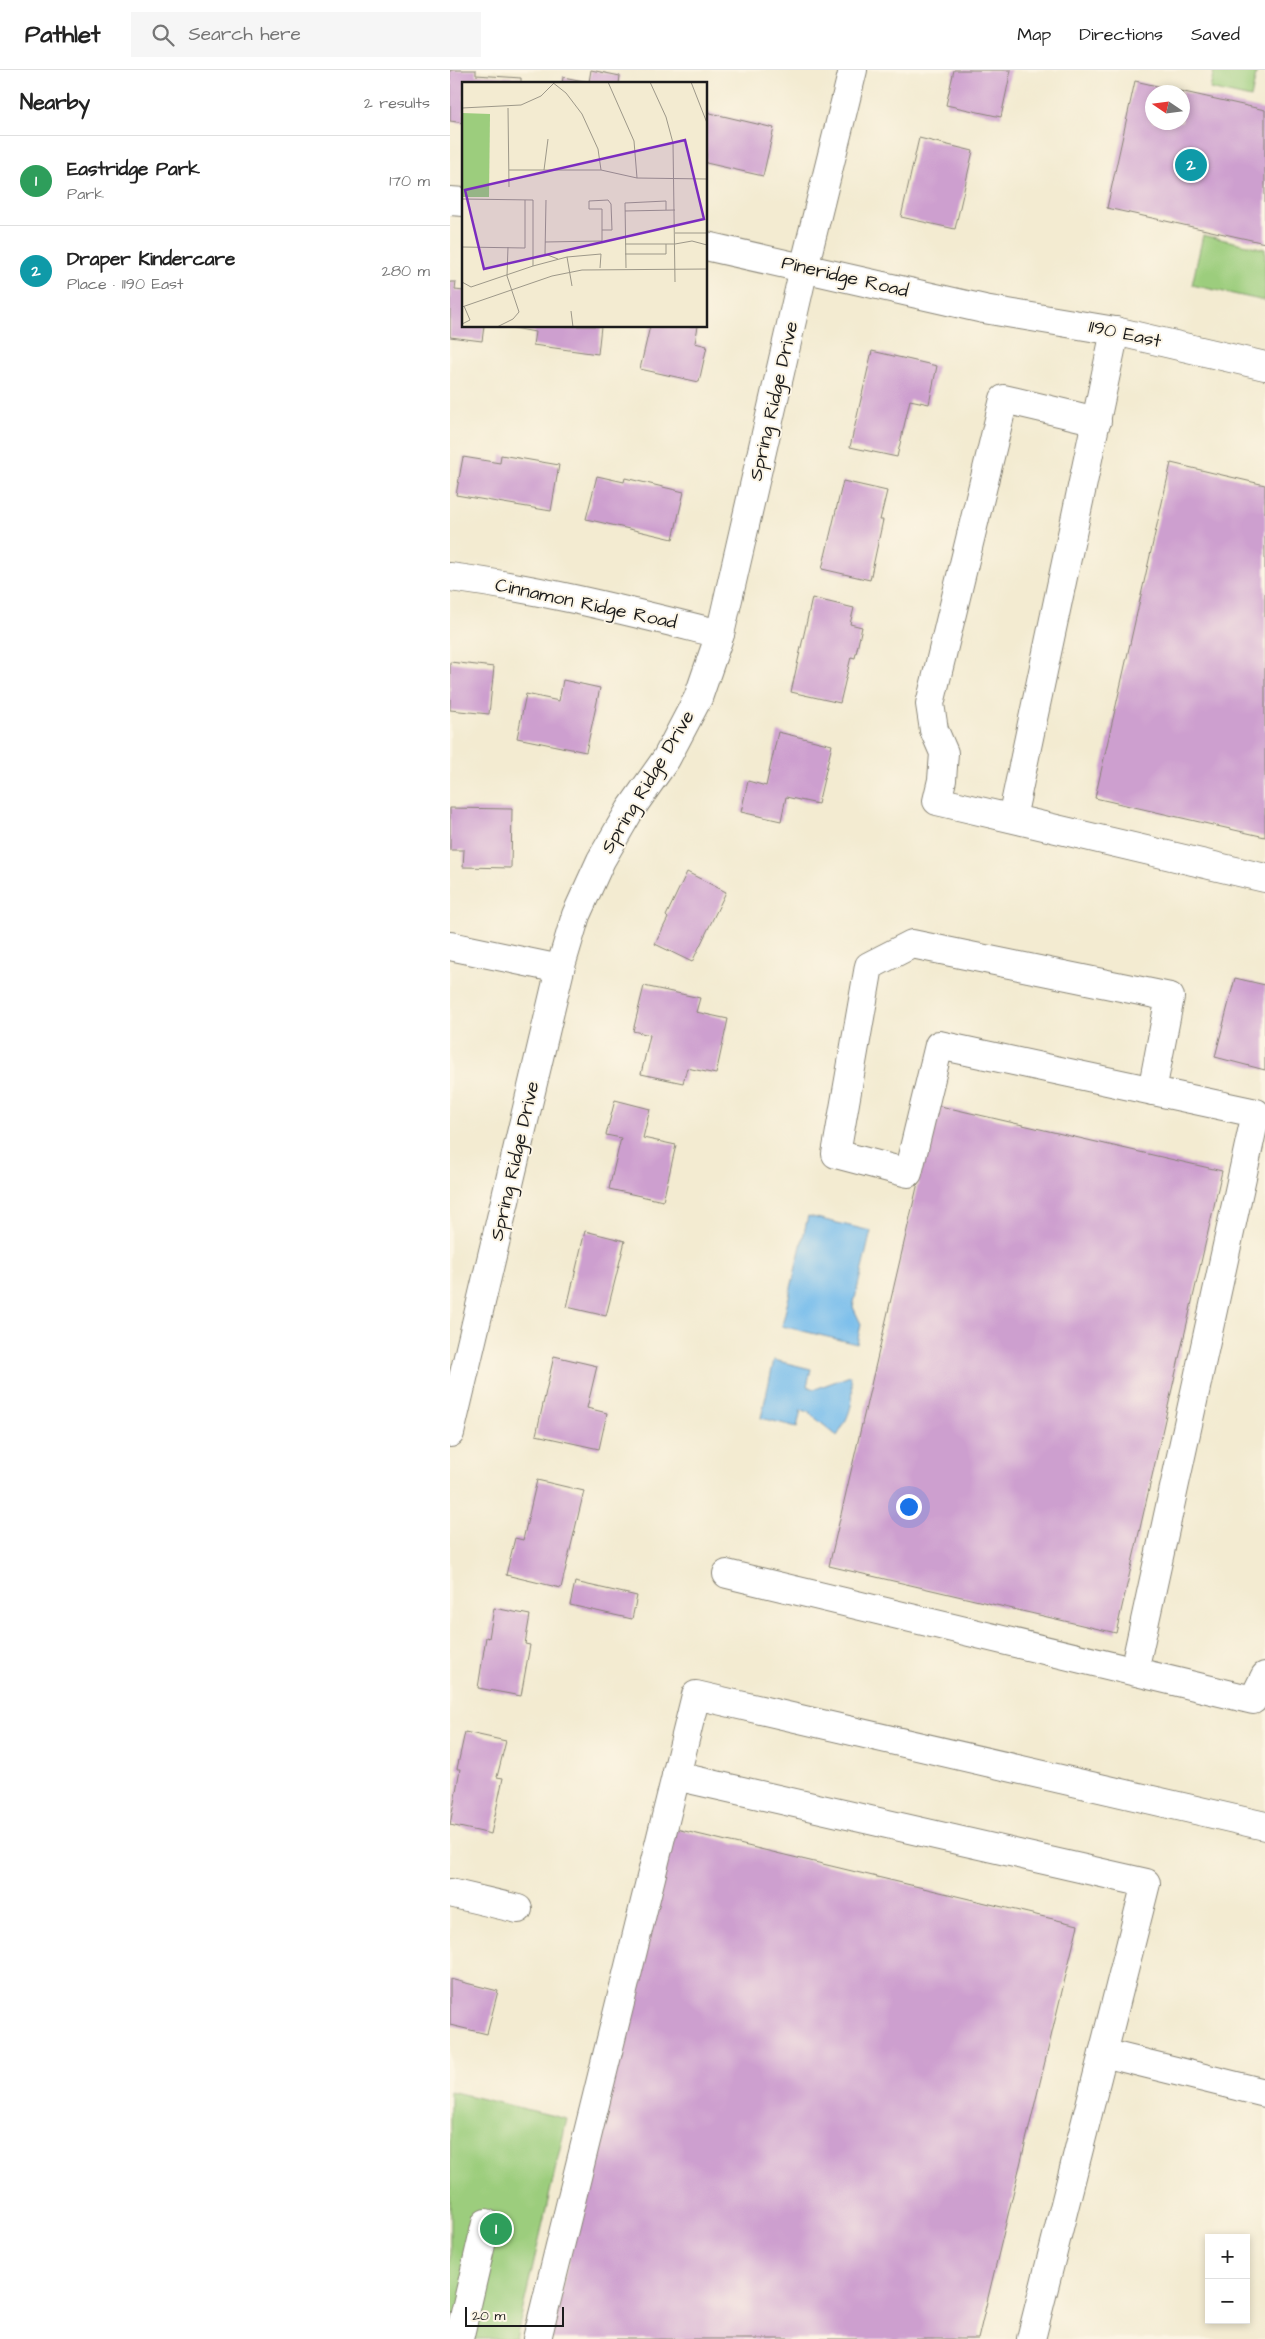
<!DOCTYPE html>
<html lang="en">
<head>
<meta charset="utf-8">
<style>
	:root { --surface:#fff; --page:#f6f6f6; --text:#222; --muted:#767676; --line:#e0e0e0; --accent:#1f6fb2 }
	body { margin:0; font-family:"Architects Daughter",sans-serif; background:var(--page); color:var(--text) }
	.controls { position:absolute; right:15px; bottom:15px; display:grid; overflow:hidden; border-radius:0px; box-shadow:0 2px 8px #0003 }
	.controls button { width:45px; height:45px; display:grid; place-items:center; padding:0; border:0; border-bottom:1px solid var(--line); background:var(--surface); color:var(--text); font:25px sans-serif }
	.compass { position:absolute; left:695px; top:15px; width:45px; height:45px; border-radius:50%; background:var(--surface); box-shadow:0 2px 8px #0003; rotate:283deg }
	.scale { position:absolute; left:15px; bottom:12px; width:99px; box-sizing:border-box; padding-left:5px; border:2px solid #1c1c1c; border-top:0; font-size:14px; line-height:18px; white-space:nowrap; color:#1c1c1c; -webkit-text-stroke:4px #fcf5e5; paint-order:stroke }
	.you { position:absolute; left:458px; top:1436px; width:18px; height:18px; margin:-12px; border:4px solid #fff; border-radius:50%; background:#1a73e8; box-shadow:0 0 0 8px #1a73e833 }
	.badge { display:grid; place-items:center; width:32px; height:32px; border-radius:50%; background:var(--accent); color:#fff; font-size:16px; font-weight:700 }
	.pin { position:absolute; translate:-50% -50%; border:2px solid #fff; box-shadow:0 1px 5px #0006 }
	.list { margin:0; padding:0; list-style:none }
	h2 { display:flex; justify-content:space-between; align-items:center; height:65px; margin:0; padding:0 20px; font-size:21px }
	h2 small { font-size:16px; font-weight:400; color:var(--muted) }
	.list li { display:grid; grid-template-columns:32px 1fr auto; gap:15px; align-items:center; box-sizing:border-box; height:90px; padding:0 20px; border-top:1px solid var(--line) }
	.list b { display:block; font-size:19px; white-space:nowrap }
	.list p { margin:0; font-size:16px; white-space:nowrap; color:var(--muted) }
	.list em { font-size:16px; font-style:normal; color:var(--muted) }
	.icon { flex:none; width:28px; height:28px; fill:none; stroke:currentColor; stroke-width:2; stroke-linecap:round; stroke-linejoin:round }
	.map { position:relative; flex:none; width:815px; height:2269px; overflow:hidden }
	header { display:flex; align-items:center; gap:30px; box-sizing:border-box; height:70px; padding:0 25px; background:var(--surface); border-bottom:1px solid var(--line) }
	header strong { font-size:24px }
	nav { display:flex; gap:28px; margin-inline-start:auto; font-size:18px }
	.search { width:350px; height:45px; background:var(--page); display:flex; align-items:center; gap:12px; box-sizing:border-box; padding:0 18px; border-radius:0px; color:var(--muted); font-size:19px }
	main { display:flex }
	aside { flex:1; background:var(--surface) }
	.map>svg:first-child { display:block }
</style>
</head>
<body>
<header>
<strong>Pathlet</strong>
<div class="search"><svg class="icon" aria-label="search" viewBox="0 0 24 24"><circle cx="10" cy="10" r="6"/><path d="M15 15l6 6"/></svg>Search here</div>
<nav><a>Map</a><a>Directions</a><a>Saved</a></nav>
</header>
<main>
<aside>
<h2>Nearby<small>2 results</small></h2>
<ul class="list">
<li><span class="badge" style="background:#2e9e5b">1</span><div><b>Eastridge Park</b><p>Park</p></div><em>170 m</em></li>
<li><span class="badge" style="background:#0f9aa8">2</span><div><b>Draper Kindercare</b><p>Place · 1190 East</p></div><em>280 m</em></li>
</ul>
</aside>
<div class="map">
<svg width="815" height="2269" viewBox="0 0 815 2269">
	<rect width="100%" height="100%" fill="#fcf5e5"/>
	<filter id="ink" filterUnits="userSpaceOnUse"><feTurbulence type="fractalNoise" baseFrequency=".02" numOctaves="2"/><feDisplacementMap in="SourceGraphic" scale="10" xChannelSelector="R" yChannelSelector="G"/><feConvolveMatrix kernelMatrix="1 2 1 2 8 2 1 2 1" color-interpolation-filters="sRGB"/></filter>
	<filter id="wash" filterUnits="userSpaceOnUse"><feTurbulence type="fractalNoise" baseFrequency=".0096" numOctaves="4" result="noise"/><feDisplacementMap in="SourceGraphic" scale="20" xChannelSelector="R" yChannelSelector="G"/><feGaussianBlur stdDeviation="1.12" result="paint"/><feColorMatrix in="noise" values="0 0 0 0 0 0 0 0 0 0 0 0 0 0 0 0 0 1.4 0 .05"/><feComposite in="paint" operator="in"/></filter>
	<g filter="url(#wash)">
		<rect width="100%" height="100%" fill="#f3ebd1"/>
		<!-- green -->
		<g fill="#9ccd7d" stroke="#5c744c">
			<path d="M764 0H807L801 28 760 19Z"/>
			<path d="M753 165 815 179V231L742 215Z"/>
			<path d="M0 2021 117 2049 66 2269H0Z"/>
		</g>
		<!-- water -->
		<g fill="#74bcec" stroke="#486c84">
			<path d="M358 1146 421 1161 403 1237 411 1254 407 1274 332 1256Z"/>
			<path d="M324 1290 361 1299 357 1316 365 1319 400 1306C407 1327 399 1348 387 1366L358 1342 351 1340 347 1357 311 1348Z"/>
		</g>
		<g id="blocks">
			<!-- building -->
			<g fill="#cd9fcf" fill-rule="evenodd">
				<path d="M0 0H26V5L71 8V14H14V53L0 51Z"/>
				<path d="M141 0 170 6 169 14H112L113 7 139 12Z"/>
				<path d="M504 0H561L551 47 496 35Z"/>
				<path d="M685 11 815 40V173L657 138ZM702 22H732V52H702Z"/>
				<path d="M256 42 324 58 313 106 256 93Z"/>
				<path d="M469 68 523 81 505 159 451 147Z"/>
				<path d="M0 212H6L5 220 14 221V256H34L32 271 0 267Z"/>
				<path d="M54 256H151L148 284 83 275 85 262Z"/>
				<path d="M200 256H248L245 273 257 276 249 312 190 299Z"/>
				<path d="M422 281 487 296 479 334 460 330 447 387 400 377Z"/>
				<path d="M51 385 109 395 101 441 6 425 13 387 50 393Z"/>
				<path d="M721 393 815 415V767L645 728Z"/>
				<path d="M147 406 174 412 175 408 234 422 223 469 136 449Z"/>
				<path d="M393 411 437 421 430 450H433L420 510 372 499Z"/>
				<path d="M362 528 404 538 400 554 412 557 405 588 401 587 390 633 341 622Z"/>
				<path d="M0 592 44 597 39 644 0 640Z"/>
				<path d="M113 610 150 618 136 682 67 668 76 624 109 631Z"/>
				<path d="M328 662 382 675 368 734 336 727 331 751 291 742 298 711 316 716Z"/>
				<path d="M0 738 62 739 61 798 13 797 14 780H0Z"/>
				<path d="M237 802 276 822 242 892 205 874 218 848 216 846Z"/>
				<path d="M785 908 815 915V1000L765 987Z"/>
				<path d="M194 916 250 928 246 942 278 949 266 1004 237 998 233 1013 191 1004 200 965 183 961Z"/>
				<path d="M165 1030 200 1039 193 1068 226 1075 213 1131 159 1119 171 1068 156 1065Z"/>
				<path d="M486 1035 772 1101 666 1563 379 1496Z"/>
				<path d="M135 1161 175 1171 156 1246 117 1237Z"/>
				<path d="M104 1286 147 1296 137 1338 157 1343 149 1379 86 1365Z"/>
				<path d="M87 1410 134 1421 111 1518 56 1505 65 1468 73 1470Z"/>
				<path d="M125 1512 187 1526 182 1549 120 1535Z"/>
				<path d="M44 1538 80 1545 75 1574 80 1575 71 1626 28 1618 36 1567 39 1568Z"/>
				<path d="M15 1662 56 1671 47 1707 53 1708 41 1764 0 1755 10 1699H7Z"/>
				<path d="M222 1758 628 1855 528 2269H100Z"/>
				<path d="M0 1909 48 1921 37 1964 0 1955Z"/>
			</g>
		</g>
	</g>
	<g filter="url(#ink)">
		<use href="#blocks" fill-opacity="0" stroke="#888476" stroke-width="1"/>
		<g fill="none" stroke-linecap="round" stroke-linejoin="round">
			<defs>
				<g id="minor">
					<path d="M0 131 14 132"/>
					<path d="M256 176 534 239 665 261 815 296"/>
					<path d="M647 351 554 329 480 634 484 660 494 683 492 710 487 731 815 808"/>
					<path d="M0 507C92 519 181 542 270 564"/>
					<path d="M562 748 665 261"/>
					<path d="M0 876 110 899"/>
					<path d="M0 1363 110 899 126 845 151 790 180 740 216 689 248 628 270 564 354 198 403 0"/>
					<path d="M277 1504 803 1630 815 1606"/>
					<path d="M684 1601 806 1043 489 975 458 1103 386 1084 419 896 462 874 720 927 702 1021"/>
					<path d="M226 1706 696 1813 581 2269"/>
					<path d="M0 1823 68 1839"/>
					<path d="M653 1983 815 2023"/>
					<path d="M9 2269 36 2153"/>
					<path d="M87 2269 246 1625 815 1756"/>
				</g>
			</defs>
			<!-- minor casing -->
			<use href="#minor" stroke="#888476" stroke-width="30"/>
			<!-- minor -->
			<use href="#minor" stroke="#fff" stroke-width="28"/>
		</g>
	</g>
	<g text-anchor="middle" dominant-baseline="central" stroke-width="4" stroke-linejoin="round" paint-order="stroke">
		<!-- street labels -->
		<g font-size="19" fill="#1c1c1c" stroke="#fcf5e5">
			<text transform="translate(395 207) rotate(13)">Pineridge Road</text>
			<text transform="translate(675 264) rotate(12)">1190 East</text>
			<text transform="translate(324 331) rotate(-77)">Spring Ridge Drive</text>
			<text transform="translate(136 534) rotate(12)">Cinnamon Ridge Road</text>
			<text transform="translate(198 712) rotate(-59)">Spring Ridge Drive</text>
			<text transform="translate(65 1091) rotate(-77)">Spring Ridge Drive</text>
		</g>
	</g>
	<!-- overview -->
	<g transform="translate(12 12)">
		<rect width="245" height="245" fill="#f3ebd1"/>
		<path d="M0 31 28 32 27 115H0Z" fill="#9ccd7d"/>
		<path fill="none" stroke="#9d9889" stroke-width="1" d="M90 0 104 11 120 32 136 67 139 88M146 0 172 59 175 96M188 0 204 35 211 61 213 200M229 0 245 41M0 26 59 23 79 14 93 0M46 26 47 105M47 88H139L175 96 245 97M82 88 86 57M0 117 71 118V184L9 205 0 200M84 118 83 172 96 177M163 129 213 128M213 151H245M83 160 140 159V127H127V119L146 118 149 122 150 148H140M163 162H213L230 159 245 163M0 165 63 166V118M163 172H204V162M105 175 139 172 138 186M71 184 105 175 110 204M164 186 163 121 204 119V128M0 225 90 194 120 188 245 187M109 229 111 245M0 242 8 238 2 224M35 245 51 237 57 230 45 194 46 165"/>
		<path fill="#7b2cbf" fill-opacity="0.15" stroke="#7b2cbf" stroke-width="2.5" d="M223 58 242 137 22 187 3 108Z"/>
		<rect width="245" height="245" fill="none" stroke="#1c1c1c" stroke-width="2.5"/>
	</g>
</svg>
<div class="controls">
<button>+</button>
<button>−</button>
</div>
<svg class="compass" viewBox="-18 -18 36 36"><path d="M0-13l5 13h-10z" fill="#e53935"/><path d="M0 13l5-13h-10z" fill="#767676"/></svg>
<div class="scale">20 m</div>
<div class="you"></div>
<div class="pin badge" style="left:46px;top:2159px;background:#2e9e5b">1</div>
<div class="pin badge" style="left:741px;top:95px;background:#0f9aa8">2</div>
</div>
</main>
</body>
</html>
